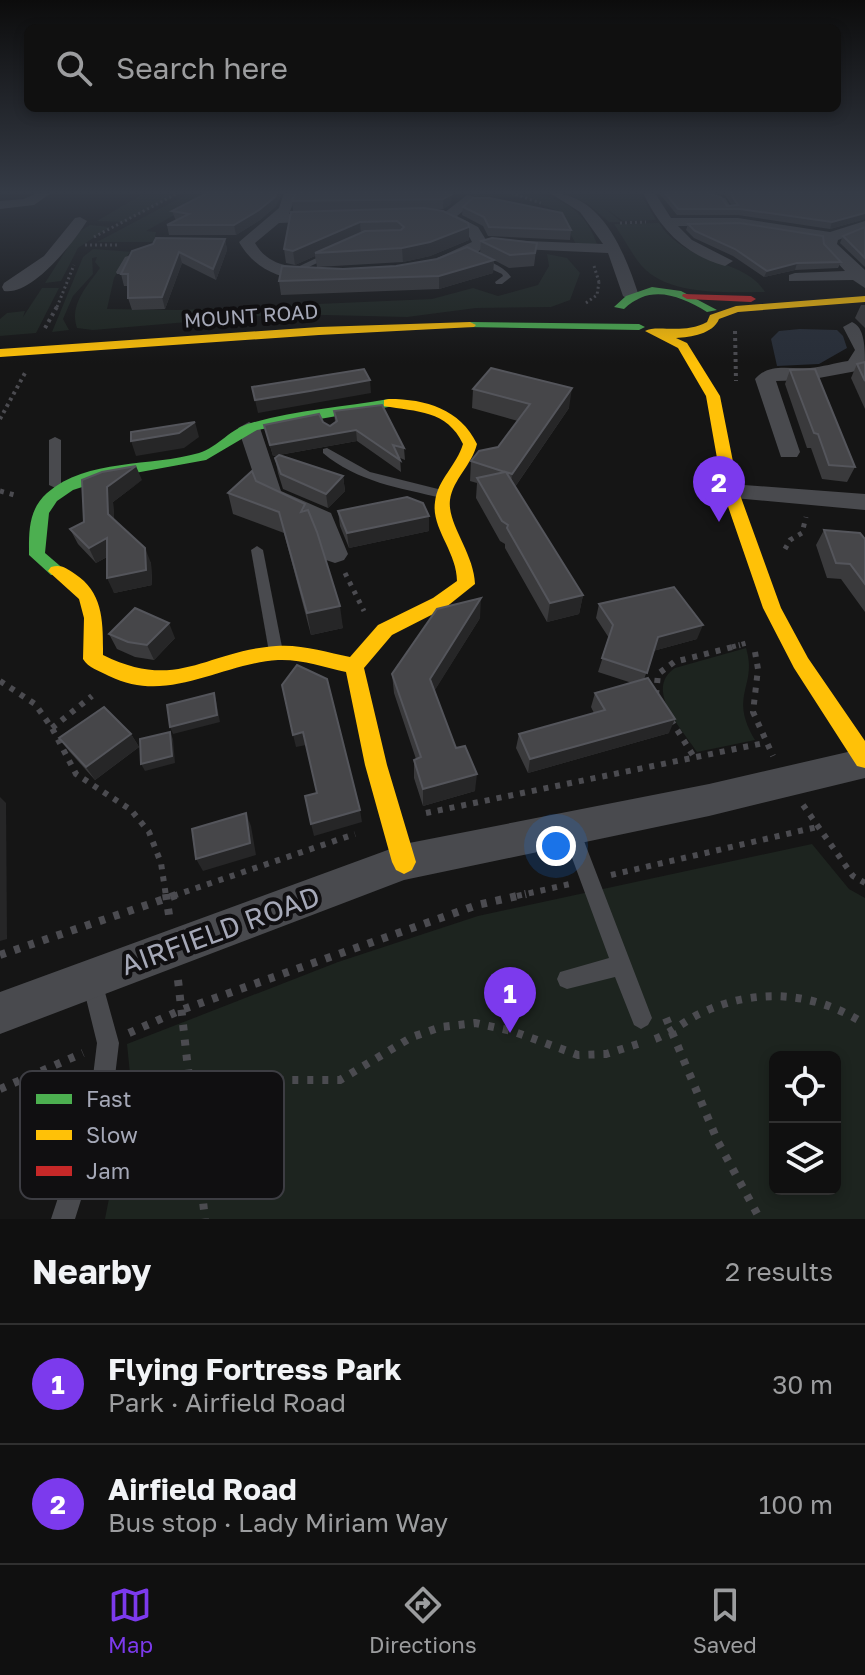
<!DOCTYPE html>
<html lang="en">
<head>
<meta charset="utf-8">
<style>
	:root { --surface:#101010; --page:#191919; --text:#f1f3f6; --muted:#9c9d9f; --line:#303030; --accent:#7c3aed }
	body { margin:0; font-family:"Golos Text",sans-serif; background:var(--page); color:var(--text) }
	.controls { position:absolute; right:24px; bottom:24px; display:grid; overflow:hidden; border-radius:12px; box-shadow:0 4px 12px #0003 }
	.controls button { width:72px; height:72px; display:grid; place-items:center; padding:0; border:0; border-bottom:2px solid var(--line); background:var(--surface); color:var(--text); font:40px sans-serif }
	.you { position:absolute; left:556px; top:846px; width:28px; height:28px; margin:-20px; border:6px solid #fff; border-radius:50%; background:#1a73e8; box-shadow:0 0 0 12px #1a73e833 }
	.badge { display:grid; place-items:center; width:52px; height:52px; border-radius:50%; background:var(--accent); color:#fff; font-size:26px; font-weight:700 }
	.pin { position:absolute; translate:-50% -66px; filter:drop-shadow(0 2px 4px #0008) }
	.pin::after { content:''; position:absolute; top:42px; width:28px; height:24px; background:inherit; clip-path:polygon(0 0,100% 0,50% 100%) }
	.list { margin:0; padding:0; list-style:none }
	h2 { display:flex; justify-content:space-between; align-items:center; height:104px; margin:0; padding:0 32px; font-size:34px }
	h2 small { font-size:26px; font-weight:400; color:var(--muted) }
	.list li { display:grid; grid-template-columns:52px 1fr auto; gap:24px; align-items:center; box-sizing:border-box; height:120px; padding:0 32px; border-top:2px solid var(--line) }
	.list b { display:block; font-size:30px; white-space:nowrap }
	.list p { margin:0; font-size:26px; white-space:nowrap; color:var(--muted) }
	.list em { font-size:26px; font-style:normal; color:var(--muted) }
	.icon { flex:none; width:44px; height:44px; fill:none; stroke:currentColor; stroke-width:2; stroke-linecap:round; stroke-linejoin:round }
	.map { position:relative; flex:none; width:865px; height:1219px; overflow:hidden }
	.search { position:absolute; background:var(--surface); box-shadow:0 4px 12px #0003; left:24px; right:24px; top:24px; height:88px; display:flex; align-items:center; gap:20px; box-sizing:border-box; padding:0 28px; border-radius:12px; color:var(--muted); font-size:30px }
	.sheet { height:344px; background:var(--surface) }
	nav { display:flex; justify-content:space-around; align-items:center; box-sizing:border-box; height:112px; border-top:2px solid var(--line); background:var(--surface); font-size:22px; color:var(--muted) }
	nav a { display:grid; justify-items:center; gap:4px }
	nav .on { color:var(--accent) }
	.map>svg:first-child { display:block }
</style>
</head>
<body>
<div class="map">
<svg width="865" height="1219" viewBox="0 0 865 1219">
	<rect width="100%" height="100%" fill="#151515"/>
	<!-- green -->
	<g fill="#1d241f" fill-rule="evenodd">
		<path d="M144 193H180L124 222 97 221Z"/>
		<path d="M189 193H206L199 201 146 231 156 232 154 242H97Z"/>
		<path d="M464 193C516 193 577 183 597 244H576L558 211 523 197 475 196Z"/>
		<path d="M565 193H640L656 220 623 221 604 207 621 222H609L588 204Z"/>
		<path d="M659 223C686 266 744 257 765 292 729 292 668 297 641 265 631 253 623 237 614 224Z"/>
		<path d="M90 225 110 227 78 248 61 281 45 283 77 233Z"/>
		<path d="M93 249 134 252 129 253 114 278 107 309 180 310 432 299 473 288 498 296 538 285 549 266 547 254 567 258 580 273 570 300 551 307 476 308 407 317 283 314 93 330 77 328C69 305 87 286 100 268L95 262 97 257 92 258 93 274 73 296 63 319 69 330 52 332 83 257Z"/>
		<path d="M42 288H59L36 333 0 336V319L7 313 25 311 23 317Z"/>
		<path d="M746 648C758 687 728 694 755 740L697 752C683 730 643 689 675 668Z"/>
		<path d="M812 844 849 889 865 898V1219H105L131 1084 127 1044 338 962 478 916ZM775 1057H835V1189H775Z"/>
	</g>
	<!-- water -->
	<path fill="#282e38" d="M800 329 837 330 843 336 847 348 819 364 777 366 771 339 779 331Z"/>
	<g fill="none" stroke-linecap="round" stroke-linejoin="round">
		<!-- path-far4 -->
		<g stroke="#4b4b50" stroke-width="3" stroke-dasharray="2 3" stroke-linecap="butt">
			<path d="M511 193 541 203"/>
			<path d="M620 223 646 222"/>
			<path d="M94 237 178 193"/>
			<path d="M85 245H119"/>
			<path d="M594 266 599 282"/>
			<path d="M586 303 597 295 599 282H602"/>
			<path d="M57 307 74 265"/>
		</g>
		<!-- path-far3 -->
		<g stroke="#4b4b50" stroke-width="4" stroke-dasharray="3 4" stroke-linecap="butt">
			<path d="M45 328 58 305"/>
			<path d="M735 331 736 381"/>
			<path d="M0 419 25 373"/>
		</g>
		<!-- path-far2 -->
		<g stroke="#4b4b50" stroke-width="5" stroke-dasharray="4 6" stroke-linecap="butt">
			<path d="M0 491 18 496"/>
			<path d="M785 549 790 540 802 533 806 517"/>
			<path d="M345 573 364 611"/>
			<path d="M732 647 750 642"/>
		</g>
		<!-- path-far1 -->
		<g stroke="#4b4b50" stroke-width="6" stroke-dasharray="5 7" stroke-linecap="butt">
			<path d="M755 652 758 669 753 712 773 756"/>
			<path d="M0 681 35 704 52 728 76 774 131 810 149 832 161 863 166 896"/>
			<path d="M656 695 658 674 674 662 740 645"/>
			<path d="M671 720 694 757"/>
			<path d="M52 728 92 696"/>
			<path d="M803 805 853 876 865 883"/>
			<path d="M426 813 764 743"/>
			<path d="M611 875 817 827"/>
			<path d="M173 896 355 834"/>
			<path d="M517 896 570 884"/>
		</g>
		<!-- path -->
		<g stroke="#4b4b50" stroke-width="8" stroke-dasharray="6 9" stroke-linecap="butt">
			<path d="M166 894 169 915"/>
			<path d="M0 955 179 894"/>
			<path d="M178 980 205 1219"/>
			<path d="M666 1018 718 1142 760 1219"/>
			<path d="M129 1033 181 1010 477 905 526 894"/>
			<path d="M655 1039C671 1033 683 1022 699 1014 755 987 813 991 865 1024"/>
			<path d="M0 1089 83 1053"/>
			<path d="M191 1104 267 1080H340L412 1037 441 1027 475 1023 512 1031 578 1055 606 1054 641 1043"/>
		</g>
		<!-- lane -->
		<g fill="#494a4e" fill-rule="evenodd">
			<path d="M710 195 725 198 733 210 728 211 721 201 708 198Z"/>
			<path d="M141 251 148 253 131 261 123 274H117L116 272 125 257Z"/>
			<path d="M329 252 336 254 292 275 285 273Z"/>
			<path d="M474 257C485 258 505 267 511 277L502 284H496L495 282 503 276 502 274 474 261Z"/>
			<path d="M55 437 61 440V483L70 488 64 492 49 485V440Z"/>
			<path d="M327 448 370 472 446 491 448 494 442 498C400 488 357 482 323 453V449Z"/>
			<path d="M257 546 263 550 283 652 281 656H271L269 652 251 550Z"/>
			<path d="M570 820 576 822 579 828 652 1018 648 1025 641 1029 634 1025 615 977 567 989 560 986 557 979 560 972 609 958 561 828 564 822Z"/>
			<path d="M91 968 98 971 101 978 119 1043 112 1101 75 1219H51L90 1101 97 1043 81 978 84 971Z"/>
		</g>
		<!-- street -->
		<g fill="#494a4e" fill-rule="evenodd">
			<path d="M37 193H51L34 205 0 209V201L24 199Z"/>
			<path d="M284 193H297L289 214 329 213 336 217 329 221 279 223 255 243C271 270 295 265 322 271V277C289 285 255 271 239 242L279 208Z"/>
			<path d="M550 193C602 193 625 253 639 296L637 300 631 301 623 296 608 253 496 248V242L501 240 603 244 580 212Z"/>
			<path d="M643 193H655L671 218H738L830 232 865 221V230L838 240 837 244 865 270V288L853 280 789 281V275L795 273 845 271 824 248 823 240 738 226H678L692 240 733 261 725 266C685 255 660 229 643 193Z"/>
			<path d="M467 195 479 198 457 216 478 227 488 243C476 256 449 270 431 267V261L472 242C463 221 442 226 427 215L434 211 444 213Z"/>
			<path d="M80 217 87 221C74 242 32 296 4 291L2 287 4 283 44 256 75 218Z"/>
			<path d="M852 322C865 327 865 349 865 365L862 370 808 380 776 381 800 452 797 457H781L755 379C770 362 790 370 810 368 822 367 835 363 848 361L855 350 843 327Z"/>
			<path d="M249 422 260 428 281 491 331 513 348 554 344 560 335 563 326 560 311 524 262 500 238 428Z"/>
			<path d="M731 484 865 494V510L723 497 719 492 723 487Z"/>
			<path d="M865 748V778L709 816 404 880 0 1034V992L404 844 709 784Z"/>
		</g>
		<!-- fast -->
		<g fill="#4caf50" fill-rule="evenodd">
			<path d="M652 287 681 291 717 310 707 312C679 295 650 284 624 309L614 307 626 296Z"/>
			<path d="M470 322 639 324 645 327 639 330 466 327 464 325Z"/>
			<path d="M389 399 394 400V406L257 430 206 460 113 477 73 490 57 501 49 513 45 553 66 571 63 575H51L29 555C29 532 28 510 47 493 87 458 151 467 199 453 218 447 231 428 251 423 295 410 344 407 389 399Z"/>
		</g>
		<!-- slow -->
		<g fill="#ffc107" fill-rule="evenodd">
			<path d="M865 296V302L738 312 719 319C713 334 691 337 676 338L687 343 720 396 739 492 781 608 808 658 865 741V768L857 766 794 668 763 608 723 492 706 396 678 348 645 331C657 324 683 335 707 322L710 315 736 306Z"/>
			<path d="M470 322 476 325 474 327 319 335 0 357V349L319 327Z"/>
			<path d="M389 399C426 399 460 409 477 444 472 465 453 479 450 500 447 524 474 553 475 584L445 608 392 635 364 668 387 765 416 862 412 870 404 874 396 870 392 862 365 765 346 672C324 667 301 659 278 660 219 664 168 705 109 676 100 671 88 668 83 659L84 618 79 599 48 571 51 567C61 564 66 568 75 574 104 593 103 623 103 655 178 692 205 651 276 646 301 644 326 652 350 657L378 625 433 598 457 581C457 552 431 528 435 502 437 480 457 465 463 444 447 410 417 412 384 406V400Z"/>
		</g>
		<!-- jam -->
		<path fill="#c62828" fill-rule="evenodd" d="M683 294 751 296 756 299 751 302 687 299 682 296Z"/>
	</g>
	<!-- wall -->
	<g fill="#3a3a3c" fill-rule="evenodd">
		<path d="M451 193V204L443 209H432L469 240 430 256 403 262 317 267 315 256 295 265 286 263 284 249 355 210 293 211 292 201Z"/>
		<path d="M659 193H865V219L830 229 738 215H677ZM708 194 725 195 732 206H727Z"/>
		<path d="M276 206 260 220 236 235H169L167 225 176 221 172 211Z"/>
		<path d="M463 207 571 230 570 240 488 236 483 226 462 215Z"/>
		<path d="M688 224 824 244 841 262 838 268 795 270 764 277 733 256 694 238 686 230Z"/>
		<path d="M865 227V267L840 243 843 236Z"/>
		<path d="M225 239 227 250 216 280 182 263 165 309 132 310 128 298V286H124L121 274 132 251Z"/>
		<path d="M481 241 537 243 534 266 509 268 494 260 493 273 439 289 281 295 279 281 343 269 396 266 480 253Z"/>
		<path d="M861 305H865V328L855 318Z"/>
		<path d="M865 362V409L851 378 857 364Z"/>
		<path d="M790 370 855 467 847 482 822 479 811 448H807L785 384Z"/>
		<path d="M473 389 569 408 515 487 583 595 579 614 547 622 505 548V544L500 541 476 498 477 483 470 481 471 461 498 447 518 421 472 408Z"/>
		<path d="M334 411 404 448 405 460 400 458 401 472 357 441 279 455 343 476 345 491 328 508 283 489 278 473 275 458 279 455 273 456 264 425 323 422 330 426 335 422Z"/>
		<path d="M142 480 113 502 114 520 151 563 152 585 114 593 107 557 96 563 78 544 70 529 84 522Z"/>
		<path d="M256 481 306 511 343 628 311 635 284 533 233 514 228 493Z"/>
		<path d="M338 511 429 516V531L349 548 340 526Z"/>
		<path d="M824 530 865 539V612L841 579 827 578 816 545Z"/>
		<path d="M599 604 697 639 653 651 644 680 669 733 528 773 516 748 519 734 594 713 591 707 595 693 632 683 598 672 609 638 596 618Z"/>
		<path d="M480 618 434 691 456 748 475 791 423 806 414 778V760L416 759 394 693 392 674Z"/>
		<path d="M109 634 175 638 154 660 135 657 117 649Z"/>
		<path d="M131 734 139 747 95 780 69 751 59 738Z"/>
	</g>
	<!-- shaded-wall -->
	<g fill="#262627">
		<path d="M277 193H283L276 206 260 220 236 235 234 225Z"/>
		<path d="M452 194 451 204 443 209V199Z"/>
		<path d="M865 213V219L830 229 832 222Z"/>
		<path d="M360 222 361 235 315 253V256L295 265 293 251Z"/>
		<path d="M469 227V240L430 256 403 262 402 248Z"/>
		<path d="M225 239 227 250 216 280 213 269Z"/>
		<path d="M179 252 182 263 165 309 162 297Z"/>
		<path d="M494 260 493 273 439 289V276Z"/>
		<path d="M797 263 795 270 764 277 767 271Z"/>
		<path d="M370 380 371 393 258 413 255 400Z"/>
		<path d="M572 388 569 408 510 494 512 474Z"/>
		<path d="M195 422 199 437 184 448 136 456 131 441Z"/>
		<path d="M356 430 357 441 273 456 270 445Z"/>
		<path d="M136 466 142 480 113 502 115 529 108 514 107 487Z"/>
		<path d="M343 476 345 491 328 508 326 494Z"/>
		<path d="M429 516V531L349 548 347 533Z"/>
		<path d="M107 538 114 553 96 563 89 548Z"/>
		<path d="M145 548 151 563 152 585 114 593 107 578Z"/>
		<path d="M583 595 579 614 547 622 550 603Z"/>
		<path d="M481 598 480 618 430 698V679Z"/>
		<path d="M340 606 343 628 311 635 307 613Z"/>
		<path d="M169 623 175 638 154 660 147 645Z"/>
		<path d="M703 625 697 639 653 651 658 637Z"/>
		<path d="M214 693 216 700 220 722 173 734 170 727Z"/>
		<path d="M675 719 669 733 528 773 530 759Z"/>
		<path d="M170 732 173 739 175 763 145 771 141 764Z"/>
		<path d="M303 732 306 745 296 747 293 735Z"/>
		<path d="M131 734 139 747 95 780 86 767Z"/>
		<path d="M477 774 475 791 423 806V789Z"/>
		<path d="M0 797 6 803 7 939 0 941Z"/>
		<path d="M360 810 362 822 314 836 311 824Z"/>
		<path d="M246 813 251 826 256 855 203 871 196 859Z"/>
	</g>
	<!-- building -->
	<g fill="#464649" stroke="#54555b" stroke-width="2">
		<path d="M207 193H277L275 197 259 210 234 225H167L189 214 172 211Z"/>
		<path d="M295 193H451L452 194 443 199 292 201Z"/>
		<path d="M665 193H707L721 197 727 206 738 205 730 193H865V213L832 222 740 209H678Z"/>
		<path d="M473 198H490L562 213 571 230 489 227 484 217 463 207Z"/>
		<path d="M424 208 443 211 468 223 469 227 430 242 402 248 315 253 365 231 401 230 404 227 397 221 360 222 293 251 284 249 291 212Z"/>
		<path d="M740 223 823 236 824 244 841 262 797 263 767 271 735 249 695 231 688 224Z"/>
		<path d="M865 227V258L843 236Z"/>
		<path d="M156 238 225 239 213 269 179 252 162 297 128 298V274H121L132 251 153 244Z"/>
		<path d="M492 238 537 243 535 253 510 255 481 241Z"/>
		<path d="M467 247 494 260 439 276 279 281 282 266 343 269 396 266 437 259Z"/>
		<path d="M865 362V381L857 364Z"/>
		<path d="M491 368 572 388 512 474 506 472 583 595 550 603 507 528 508 525 502 521 477 478 505 472 471 461 479 451 498 447 530 404 473 389Z"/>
		<path d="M364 369 370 380 310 391 255 400 252 387Z"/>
		<path d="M815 369 855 467 829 465 818 434 814 433 790 370Z"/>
		<path d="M382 405 404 448 393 445 400 460 356 430 270 445 264 425 319 414 323 422 330 426 337 421 334 411Z"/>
		<path d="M195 422 179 433 131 441V432Z"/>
		<path d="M279 455 343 476 326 494 281 474 275 458Z"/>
		<path d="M136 466 107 487 108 514 145 548 146 570 107 578V538L89 548 70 529 84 522 82 480 102 472Z"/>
		<path d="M252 471 256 481 305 504 301 512 308 510 317 532 340 606 307 613 279 512 228 493Z"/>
		<path d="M407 497 423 503 429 516 347 533 338 511Z"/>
		<path d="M824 530 860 533 865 539V584L850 564 836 563Z"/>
		<path d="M674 587 703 625 658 637 647 673 602 658 613 625 599 604Z"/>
		<path d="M481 598 430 679 456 748 465 746 477 774 423 789 414 760 421 757 392 674 437 609Z"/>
		<path d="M135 608 169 623 147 645 128 642 109 634Z"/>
		<path d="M297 665 327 679 360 810 311 824 305 796 317 793 303 732 293 735 282 685Z"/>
		<path d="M648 678 675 719 530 759 519 734 605 710 595 693Z"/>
		<path d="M214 693 217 715 170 727 167 705Z"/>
		<path d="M104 707 131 734 86 767 59 738Z"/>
		<path d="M170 732 172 756 141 764 140 739Z"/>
		<path d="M246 813 250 843 196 859 192 829Z"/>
	</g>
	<!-- sky -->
	<linearGradient id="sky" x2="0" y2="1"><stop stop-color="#0c0c0c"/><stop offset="0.53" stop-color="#353b46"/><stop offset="1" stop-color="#353b46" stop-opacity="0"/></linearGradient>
	<rect width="865" height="363" fill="url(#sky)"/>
	<g text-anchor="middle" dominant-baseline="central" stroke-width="8" stroke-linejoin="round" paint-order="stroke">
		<!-- far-street labels -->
		<g font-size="20" fill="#a5a8b7" stroke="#100f11">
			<text transform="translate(251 315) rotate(-4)">MOUNT ROAD</text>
		</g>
		<!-- near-street labels -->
		<g font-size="28" fill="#a5a8b7" stroke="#100f11">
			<text transform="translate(220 930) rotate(-20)">AIRFIELD ROAD</text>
		</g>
	</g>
	<!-- legend -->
	<rect x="20" y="1071" width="264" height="128" rx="12" fill="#100f11" stroke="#3d3d43" stroke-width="2"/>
	<rect x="36" y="1094" width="36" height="10" fill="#4caf50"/>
	<rect x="36" y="1130" width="36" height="10" fill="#ffc107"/>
	<rect x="36" y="1166" width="36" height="10" fill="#c62828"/>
	<g font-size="22" fill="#a5a8b7">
		<text x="86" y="1107">Fast</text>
		<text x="86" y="1143">Slow</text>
		<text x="86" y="1179">Jam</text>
	</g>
</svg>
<div class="controls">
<button><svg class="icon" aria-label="locate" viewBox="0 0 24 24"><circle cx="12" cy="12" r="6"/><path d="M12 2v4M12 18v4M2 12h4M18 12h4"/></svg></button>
<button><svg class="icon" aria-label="layers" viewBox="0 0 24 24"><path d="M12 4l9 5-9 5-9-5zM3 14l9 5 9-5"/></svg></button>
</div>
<div class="you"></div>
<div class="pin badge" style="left:510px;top:1033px">1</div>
<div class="pin badge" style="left:719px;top:522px">2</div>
<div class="search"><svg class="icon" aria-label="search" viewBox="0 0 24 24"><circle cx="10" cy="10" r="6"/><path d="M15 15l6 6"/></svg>Search here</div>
</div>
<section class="sheet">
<h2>Nearby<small>2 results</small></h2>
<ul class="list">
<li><span class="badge">1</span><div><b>Flying Fortress Park</b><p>Park · Airfield Road</p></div><em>30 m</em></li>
<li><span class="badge">2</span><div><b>Airfield Road</b><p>Bus stop · Lady Miriam Way</p></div><em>100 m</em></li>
</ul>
</section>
<nav>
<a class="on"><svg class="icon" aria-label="map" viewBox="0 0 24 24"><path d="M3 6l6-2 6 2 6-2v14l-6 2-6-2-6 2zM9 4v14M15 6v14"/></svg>Map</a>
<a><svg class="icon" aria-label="directions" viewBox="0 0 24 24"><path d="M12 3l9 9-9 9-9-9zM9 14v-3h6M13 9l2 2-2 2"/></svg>Directions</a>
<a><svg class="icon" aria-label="saved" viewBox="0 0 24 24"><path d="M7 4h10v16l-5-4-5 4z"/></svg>Saved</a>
</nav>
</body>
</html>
